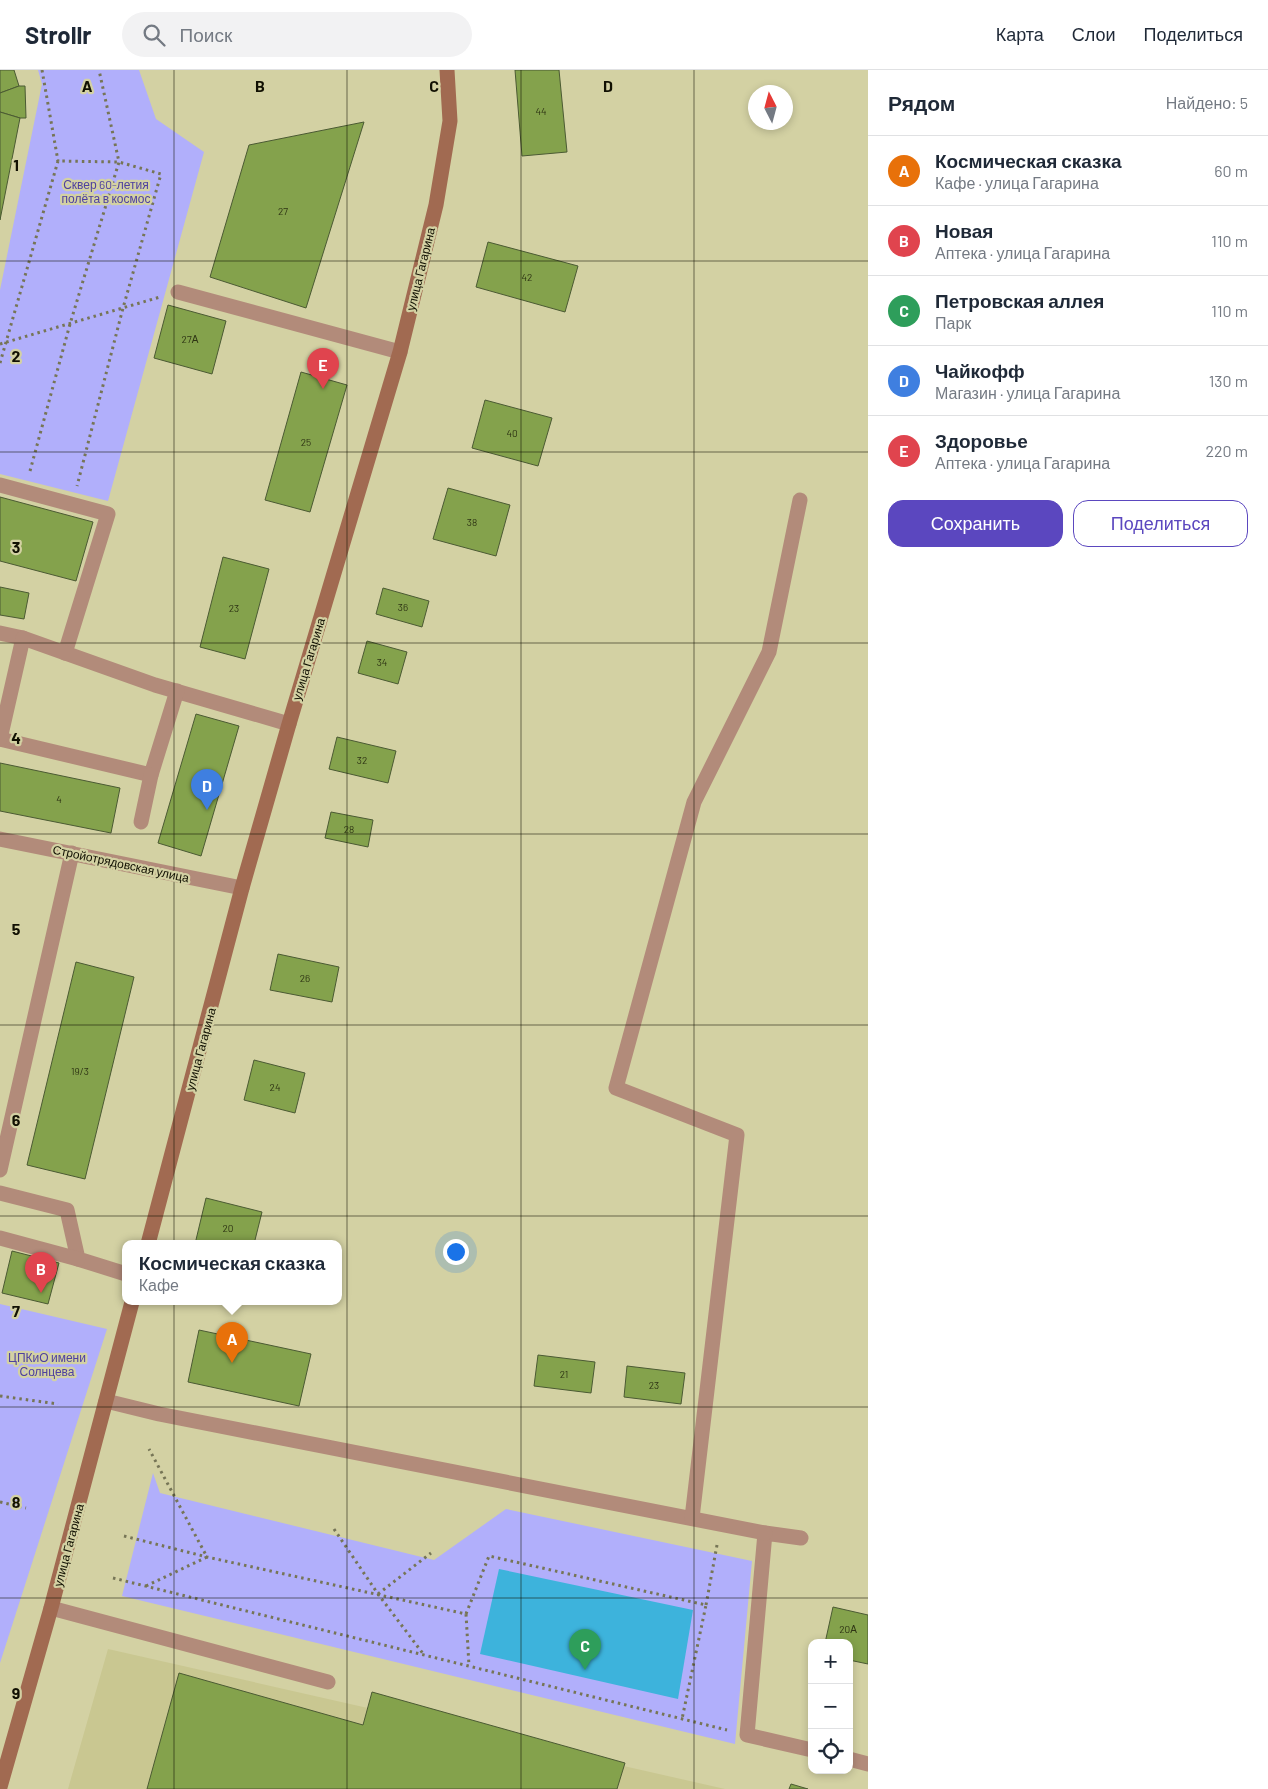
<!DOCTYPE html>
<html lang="ru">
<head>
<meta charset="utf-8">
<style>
	:root { --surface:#fff; --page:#f2f2f3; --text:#1f2937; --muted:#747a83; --line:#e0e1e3; --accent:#5b47bf }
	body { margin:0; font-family:Barlow,sans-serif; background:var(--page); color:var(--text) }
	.controls { position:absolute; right:15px; bottom:15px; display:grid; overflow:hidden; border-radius:10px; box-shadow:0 2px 8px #0003 }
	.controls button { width:45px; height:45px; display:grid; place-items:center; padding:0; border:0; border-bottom:1px solid var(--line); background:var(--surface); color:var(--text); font:25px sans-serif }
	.compass { position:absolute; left:748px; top:15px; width:45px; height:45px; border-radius:50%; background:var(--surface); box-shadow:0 2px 8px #0003; rotate:354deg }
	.you { position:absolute; left:455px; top:1181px; width:18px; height:18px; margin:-12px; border:4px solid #fff; border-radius:50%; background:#1a73e8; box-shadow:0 0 0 8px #1a73e833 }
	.badge { display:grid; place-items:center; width:32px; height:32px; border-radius:50%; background:var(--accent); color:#fff; font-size:16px; font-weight:700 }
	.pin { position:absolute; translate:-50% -41px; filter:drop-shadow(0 1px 2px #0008) }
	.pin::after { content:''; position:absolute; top:26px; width:18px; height:15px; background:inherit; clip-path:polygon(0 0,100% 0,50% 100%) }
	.popup { position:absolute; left:122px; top:1170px; width:220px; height:65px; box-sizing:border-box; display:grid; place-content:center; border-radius:10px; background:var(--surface); filter:drop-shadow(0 1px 4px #0005); font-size:16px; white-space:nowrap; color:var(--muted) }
	.popup b { font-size:19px; color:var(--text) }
	.popup::after { content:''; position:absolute; left:50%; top:100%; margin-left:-10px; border:10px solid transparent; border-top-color:var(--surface) }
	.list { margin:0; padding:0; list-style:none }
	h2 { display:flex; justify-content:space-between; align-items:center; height:65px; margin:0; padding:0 20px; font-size:21px }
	h2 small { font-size:16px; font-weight:400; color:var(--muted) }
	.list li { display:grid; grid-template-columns:32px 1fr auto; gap:15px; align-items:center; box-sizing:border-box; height:70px; padding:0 20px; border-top:1px solid var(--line) }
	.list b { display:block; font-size:19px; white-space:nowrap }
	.list p { margin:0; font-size:16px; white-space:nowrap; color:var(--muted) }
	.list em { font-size:16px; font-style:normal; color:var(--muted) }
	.actions { display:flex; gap:10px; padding:15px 20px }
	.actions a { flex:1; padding:11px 0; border:1px solid var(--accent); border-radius:15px; text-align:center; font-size:18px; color:var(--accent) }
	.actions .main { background:var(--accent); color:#fff }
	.icon { flex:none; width:28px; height:28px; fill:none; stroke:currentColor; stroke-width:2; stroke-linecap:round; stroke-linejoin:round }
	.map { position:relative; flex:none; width:868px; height:1719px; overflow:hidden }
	header { display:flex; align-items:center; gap:30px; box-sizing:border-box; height:70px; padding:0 25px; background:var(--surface); border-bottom:1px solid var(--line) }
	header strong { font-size:24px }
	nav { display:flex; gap:28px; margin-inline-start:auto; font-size:18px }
	.search { width:350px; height:45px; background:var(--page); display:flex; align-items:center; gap:12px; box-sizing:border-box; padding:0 18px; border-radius:28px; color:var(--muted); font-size:19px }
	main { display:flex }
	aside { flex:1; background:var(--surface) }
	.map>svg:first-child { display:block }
</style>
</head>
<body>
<header>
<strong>Strollr</strong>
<div class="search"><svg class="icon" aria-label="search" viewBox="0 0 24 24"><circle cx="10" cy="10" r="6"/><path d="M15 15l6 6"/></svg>Поиск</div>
<nav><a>Карта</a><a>Слои</a><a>Поделиться</a></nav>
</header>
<main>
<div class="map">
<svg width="868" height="1719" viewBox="0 0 868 1719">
	<rect width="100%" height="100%" fill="#d3d1a3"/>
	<!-- built -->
	<path fill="#c9c791" d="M108 1579 725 1719H68Z"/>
	<!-- green -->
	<g fill="#b1affb">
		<path d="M38 0H139L156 49 204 82 108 431 0 404V220L42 14Z"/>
		<path d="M0 1234 107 1259 0 1593Z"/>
		<path d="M153 1403 160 1423 434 1490 506 1439 752 1491 735 1674 122 1526Z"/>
	</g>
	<!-- water -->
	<path fill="#3db3dc" d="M499 1499 693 1540 678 1629 480 1584Z"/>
	<!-- building -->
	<g fill="#84a24c" stroke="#4b5a33">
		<path d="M0 0H14L19 16 0 23Z"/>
		<path d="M515 0H559L567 82 522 86Z"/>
		<path d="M19 16H25L26 48H20L0 42V23Z"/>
		<path d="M0 42 20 48 0 150Z"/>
		<path d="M364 52 306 238 210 207 249 75Z"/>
		<path d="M488 172 578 196 565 242 476 217Z"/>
		<path d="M168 235 226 251 212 304 154 288Z"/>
		<path d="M301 302 347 315 310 442 265 430Z"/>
		<path d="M485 330 552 348 538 396 472 378Z"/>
		<path d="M448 418 510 435 496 486 433 469Z"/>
		<path d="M0 427 93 452 76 511 0 491Z"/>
		<path d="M223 487 269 499 245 589 200 577Z"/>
		<path d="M0 517 29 523 24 549 0 545Z"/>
		<path d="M383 518 429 531 422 557 376 544Z"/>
		<path d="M367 571 407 582 398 614 358 603Z"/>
		<path d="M196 644 239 656 201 786 158 773Z"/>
		<path d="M337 667 396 681 388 713 329 699Z"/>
		<path d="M0 693 120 718 111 763 0 741Z"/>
		<path d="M331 742 373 750 368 777 325 768Z"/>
		<path d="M278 884 339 897 332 932 270 920Z"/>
		<path d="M76 892 134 907 85 1109 27 1095Z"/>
		<path d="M254 990 305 1003 295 1043 244 1030Z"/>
		<path d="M206 1128 262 1142 254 1174H195Z"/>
		<path d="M12 1181 59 1193 48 1234 2 1223Z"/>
		<path d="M199 1260 311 1284 299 1336 188 1312Z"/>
		<path d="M538 1285 595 1292 591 1323 534 1316Z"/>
		<path d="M627 1296 685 1303 681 1334 624 1327Z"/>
		<path d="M833 1537 868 1545V1594L849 1590V1573H825Z"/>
		<path d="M179 1603 363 1655 372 1622 625 1693 617 1719H147Z"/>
		<path d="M791 1714 808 1719H789Z"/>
	</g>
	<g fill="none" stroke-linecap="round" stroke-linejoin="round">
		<!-- path -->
		<g stroke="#767556" stroke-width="3" stroke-dasharray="2.5 4" stroke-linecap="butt">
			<path d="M42 0 58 91"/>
			<path d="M0 274 160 227"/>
			<path d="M0 293 58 91 119 92 161 104 123 238 77 416"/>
			<path d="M30 401 70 254 119 92 99 0"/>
			<path d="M0 1326 58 1334"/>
			<path d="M0 1432 26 1438"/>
			<path d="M334 1459 378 1524 424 1585"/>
			<path d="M124 1466 207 1487 466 1544 469 1596"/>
			<path d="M113 1508 727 1660"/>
			<path d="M146 1516 207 1487 149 1379"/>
			<path d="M378 1524 431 1483"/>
			<path d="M706 1535 717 1475"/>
			<path d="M466 1544 489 1486 706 1535 682 1649"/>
		</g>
		<!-- service -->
		<g stroke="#b28b7a" stroke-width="15">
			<path d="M178 222 400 282"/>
			<path d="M0 415 108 444 65 583"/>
			<path d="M0 563 23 568 155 615 289 654"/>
			<path d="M0 669 151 705 177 621"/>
			<path d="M0 669 23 568"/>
			<path d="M141 752 151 705"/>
			<path d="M0 1100 72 783"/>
			<path d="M0 1123 67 1140 78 1189 126 1204"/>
			<path d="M0 1168 78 1189"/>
			<path d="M801 1468 765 1463 747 1665 812 1680"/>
			<path d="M51 1538 328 1612"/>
			<path d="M849 1689 868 1694"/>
		</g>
		<!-- minor -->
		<g stroke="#b28b7a" stroke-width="15">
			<path d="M106 1331 159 1344 765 1463"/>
			<path d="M692 1448 737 1065 616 1018 694 732 769 582 800 430"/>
		</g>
		<!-- tertiary -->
		<path stroke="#b28b7a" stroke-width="15" d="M0 769 242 818"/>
		<!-- secondary -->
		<g stroke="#a16a51" stroke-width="15">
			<path d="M148 1174 242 818 289 654 400 282 436 135 450 51 447 0"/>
			<path d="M0 1717 51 1538 132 1232"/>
		</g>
	</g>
	<!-- grid -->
	<path fill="none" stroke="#111002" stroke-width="1" stroke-opacity="0.55" d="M174 0V1719M347 0V1719M521 0V1719M694 0V1719M0 191H868M0 382H868M0 573H868M0 764H868M0 955H868M0 1146H868M0 1337H868M0 1528H868"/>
	<g text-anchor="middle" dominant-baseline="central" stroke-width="4.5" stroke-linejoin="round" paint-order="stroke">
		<!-- number labels -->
		<g font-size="10" fill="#2e3414">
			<text x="541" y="41">44</text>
			<text x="283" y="141">27</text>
			<text x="527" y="207">42</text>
			<text x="190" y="269">27А</text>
			<text x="512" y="363">40</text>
			<text x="306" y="372">25</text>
			<text x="472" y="452">38</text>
			<text x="403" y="537">36</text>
			<text x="234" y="538">23</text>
			<text x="382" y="592">34</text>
			<text x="362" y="690">32</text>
			<text x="59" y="729">4</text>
			<text x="349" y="759">28</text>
			<text x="305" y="908">26</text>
			<text x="80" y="1001">19/3</text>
			<text x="275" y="1017">24</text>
			<text x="228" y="1158">20</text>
			<text x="564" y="1304">21</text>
			<text x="654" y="1315">23</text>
			<text x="848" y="1559">20А</text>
		</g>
		<!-- park labels -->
		<g font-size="12" fill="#4e409f" stroke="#d3d1a3">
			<text x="106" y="114">Сквер 60-летия<tspan x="106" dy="14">полёта в космос</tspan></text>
			<text x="47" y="1287">ЦПКиО имени<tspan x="47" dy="14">Солнцева</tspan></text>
		</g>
		<!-- street labels -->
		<g font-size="12" fill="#111002" stroke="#d3d1a3">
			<text transform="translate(420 199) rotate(-76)">улица Гагарина</text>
			<text transform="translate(308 589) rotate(-73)">улица Гагарина</text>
			<text transform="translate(121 793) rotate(12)">Стройотрядовская улица</text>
			<text transform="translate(200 979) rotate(-75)">улица Гагарина</text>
			<text transform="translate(68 1475) rotate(-75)">улица Гагарина</text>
		</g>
	</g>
	<g font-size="16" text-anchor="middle" font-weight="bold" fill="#111002" stroke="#d3d1a3" stroke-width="4.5" stroke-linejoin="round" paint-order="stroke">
		<text x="87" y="22">A</text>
		<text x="260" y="22">B</text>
		<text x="434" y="22">C</text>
		<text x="608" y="22">D</text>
		<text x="16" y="101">1</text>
		<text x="16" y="292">2</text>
		<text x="16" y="483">3</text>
		<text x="16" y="674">4</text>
		<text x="16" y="865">5</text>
		<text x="16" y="1056">6</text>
		<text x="16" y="1247">7</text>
		<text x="16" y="1438">8</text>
		<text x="16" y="1629">9</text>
	</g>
</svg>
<div class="controls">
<button>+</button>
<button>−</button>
<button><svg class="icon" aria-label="locate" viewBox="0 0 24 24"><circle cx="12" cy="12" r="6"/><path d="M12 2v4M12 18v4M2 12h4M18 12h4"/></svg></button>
</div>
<svg class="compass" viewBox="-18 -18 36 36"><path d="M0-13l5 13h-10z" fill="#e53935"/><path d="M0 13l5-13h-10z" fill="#747a83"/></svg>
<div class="you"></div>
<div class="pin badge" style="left:232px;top:1293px;background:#e8710a">A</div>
<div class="popup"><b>Космическая сказка</b>Кафе</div>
<div class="pin badge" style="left:41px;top:1223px;background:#e0444e">B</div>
<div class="pin badge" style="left:585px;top:1600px;background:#2e9e5b">C</div>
<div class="pin badge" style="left:207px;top:740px;background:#3f7fe0">D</div>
<div class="pin badge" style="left:323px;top:319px;background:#e0444e">E</div>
</div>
<aside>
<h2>Рядом<small>Найдено: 5</small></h2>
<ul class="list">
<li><span class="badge" style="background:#e8710a">A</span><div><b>Космическая сказка</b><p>Кафе · улица Гагарина</p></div><em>60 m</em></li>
<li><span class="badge" style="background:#e0444e">B</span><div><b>Новая</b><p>Аптека · улица Гагарина</p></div><em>110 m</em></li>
<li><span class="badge" style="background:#2e9e5b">C</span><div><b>Петровская аллея</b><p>Парк</p></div><em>110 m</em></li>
<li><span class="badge" style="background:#3f7fe0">D</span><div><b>Чайкофф</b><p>Магазин · улица Гагарина</p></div><em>130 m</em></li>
<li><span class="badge" style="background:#e0444e">E</span><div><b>Здоровье</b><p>Аптека · улица Гагарина</p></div><em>220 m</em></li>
</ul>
<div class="actions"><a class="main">Сохранить</a><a>Поделиться</a></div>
</aside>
</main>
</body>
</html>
